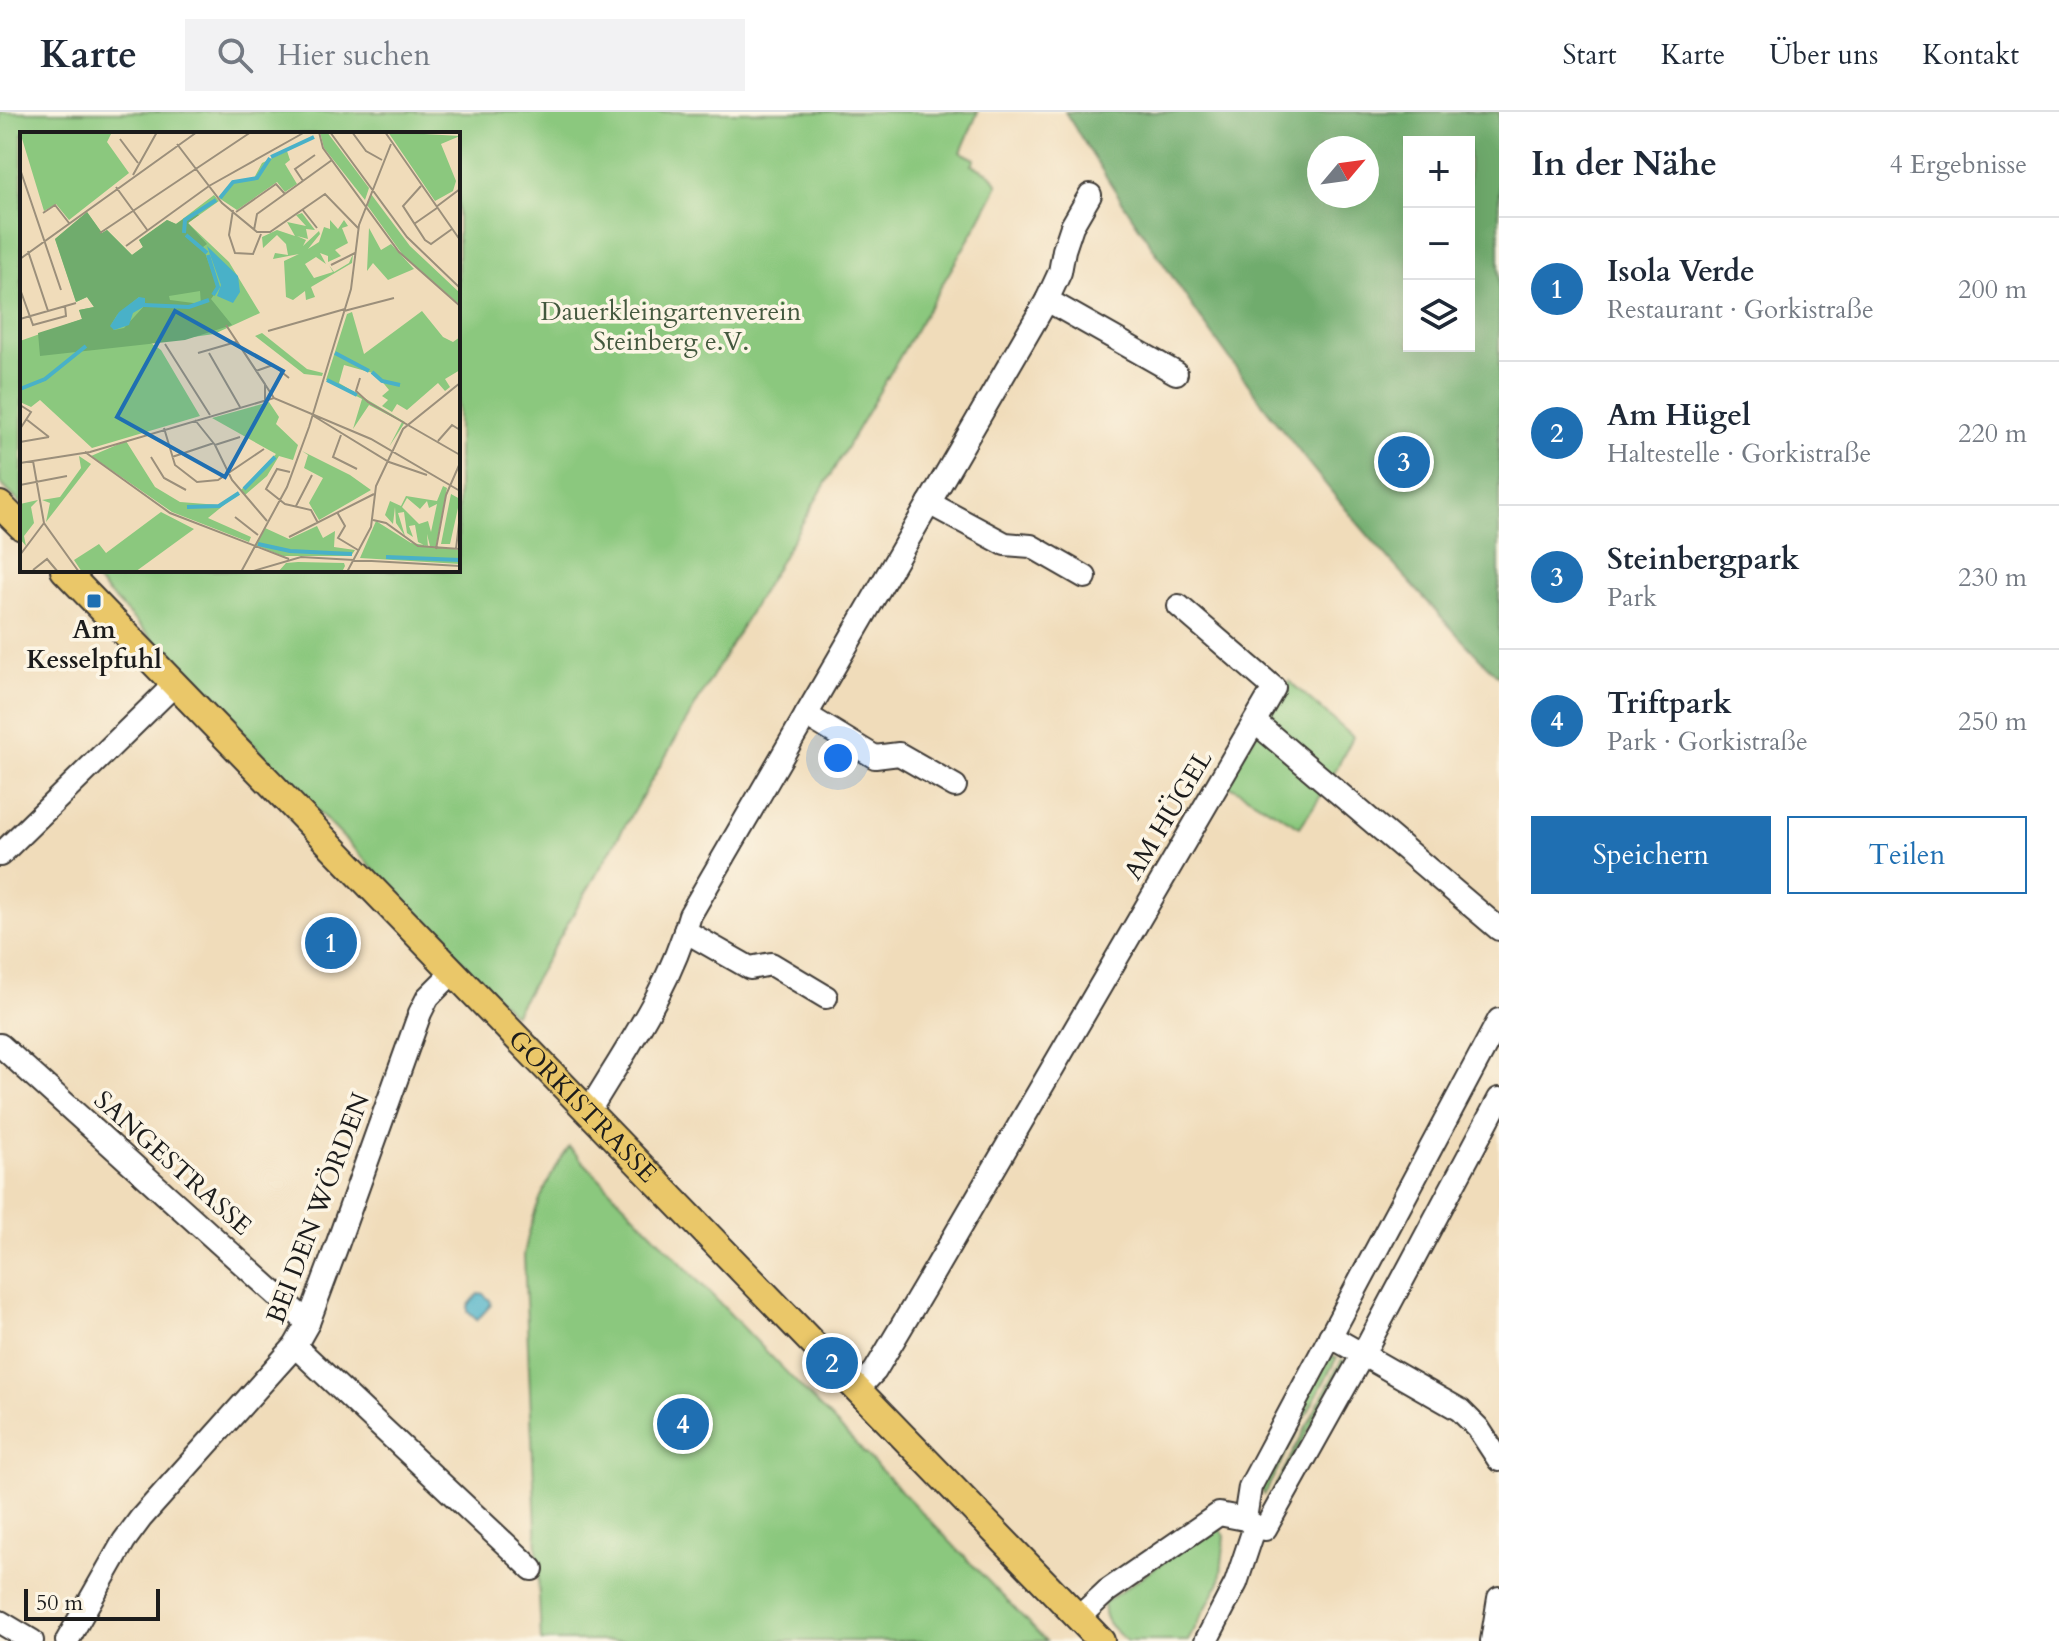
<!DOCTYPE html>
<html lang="de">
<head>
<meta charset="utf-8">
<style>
	:root { --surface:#fff; --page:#f2f2f3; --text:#1f2937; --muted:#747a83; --line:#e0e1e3; --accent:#1f6fb2 }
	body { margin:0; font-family:Cardo,serif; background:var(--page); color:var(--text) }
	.controls { position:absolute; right:24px; top:24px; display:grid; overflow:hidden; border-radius:0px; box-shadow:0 8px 32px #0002 }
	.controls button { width:72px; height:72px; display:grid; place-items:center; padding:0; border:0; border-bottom:2px solid var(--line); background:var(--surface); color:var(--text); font:40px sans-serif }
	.compass { position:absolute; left:1307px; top:24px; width:72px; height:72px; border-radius:50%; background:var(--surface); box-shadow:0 8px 32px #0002; rotate:61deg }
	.scale { position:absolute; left:24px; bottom:20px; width:136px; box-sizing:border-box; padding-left:8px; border:4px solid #1c1c1c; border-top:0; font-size:22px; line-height:28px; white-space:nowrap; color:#1c1c1c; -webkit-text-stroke:6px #fcf5e5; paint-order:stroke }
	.you { position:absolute; left:838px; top:646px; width:28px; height:28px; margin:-20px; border:6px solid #fff; border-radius:50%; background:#1a73e8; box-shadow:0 0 0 12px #1a73e833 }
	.badge { display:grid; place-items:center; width:52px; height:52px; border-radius:50%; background:var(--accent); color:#fff; font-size:26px; font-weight:700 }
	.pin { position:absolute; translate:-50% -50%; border:4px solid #fff; box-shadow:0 2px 8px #0006 }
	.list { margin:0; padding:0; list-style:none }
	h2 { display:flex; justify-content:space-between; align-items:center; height:104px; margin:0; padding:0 32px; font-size:34px }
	h2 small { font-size:26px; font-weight:400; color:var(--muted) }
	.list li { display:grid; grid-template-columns:52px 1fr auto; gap:24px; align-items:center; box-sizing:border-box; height:144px; padding:0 32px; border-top:2px solid var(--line) }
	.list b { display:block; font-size:30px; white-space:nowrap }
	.list p { margin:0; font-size:26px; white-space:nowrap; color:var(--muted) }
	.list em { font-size:26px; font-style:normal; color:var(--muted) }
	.actions { display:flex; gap:16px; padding:24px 32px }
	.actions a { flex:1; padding:18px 0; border:2px solid var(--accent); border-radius:0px; text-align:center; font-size:28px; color:var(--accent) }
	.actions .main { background:var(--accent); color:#fff }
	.icon { flex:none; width:44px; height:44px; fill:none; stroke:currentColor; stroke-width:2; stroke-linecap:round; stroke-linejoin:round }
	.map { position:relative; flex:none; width:1499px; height:1529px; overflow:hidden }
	header { display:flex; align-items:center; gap:48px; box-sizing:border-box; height:112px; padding:0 40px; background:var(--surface); border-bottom:2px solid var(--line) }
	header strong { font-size:38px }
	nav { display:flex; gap:44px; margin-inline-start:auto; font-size:28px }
	.search { width:560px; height:72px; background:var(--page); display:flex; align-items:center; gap:20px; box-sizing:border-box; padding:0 28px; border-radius:0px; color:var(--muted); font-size:30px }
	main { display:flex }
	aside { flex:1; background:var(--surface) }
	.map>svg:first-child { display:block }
</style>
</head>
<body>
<header>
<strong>Karte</strong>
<div class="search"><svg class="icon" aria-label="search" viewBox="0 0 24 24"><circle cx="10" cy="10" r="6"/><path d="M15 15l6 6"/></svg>Hier suchen</div>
<nav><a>Start</a><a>Karte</a><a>Über uns</a><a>Kontakt</a></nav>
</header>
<main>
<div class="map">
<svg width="1499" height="1529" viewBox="0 0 1499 1529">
	<rect width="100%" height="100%" fill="#fcf5e5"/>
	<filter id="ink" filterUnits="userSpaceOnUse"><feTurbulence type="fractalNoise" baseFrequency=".0125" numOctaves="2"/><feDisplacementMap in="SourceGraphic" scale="16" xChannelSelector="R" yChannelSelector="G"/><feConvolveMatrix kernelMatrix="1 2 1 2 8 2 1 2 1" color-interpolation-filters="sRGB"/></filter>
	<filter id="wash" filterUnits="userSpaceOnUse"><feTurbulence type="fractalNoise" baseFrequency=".006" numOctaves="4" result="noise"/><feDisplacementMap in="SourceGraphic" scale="32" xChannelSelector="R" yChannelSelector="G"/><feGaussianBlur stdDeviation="1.8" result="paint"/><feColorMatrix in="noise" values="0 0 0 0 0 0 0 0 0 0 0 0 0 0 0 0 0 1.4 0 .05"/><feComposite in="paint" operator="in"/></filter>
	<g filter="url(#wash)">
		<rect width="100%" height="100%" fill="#f0dcba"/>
		<!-- green -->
		<g fill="#8bc87e" stroke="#54724d" stroke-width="2">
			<path d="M0 0H978L961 40 975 47 972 53 991 62 998 73 977 113 514 903 86 458H458V22H22V393L0 371Z"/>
			<path d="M1289 569 1353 625 1328 673 1300 715 1225 671Z"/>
			<path d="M569 1035 1046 1529H541L524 1144C531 1102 545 1070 569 1035Z"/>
			<path d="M1330 1244 1337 1245 1264 1383 1260 1376Z"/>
			<path d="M1342 1247 1346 1250 1272 1386H1269Z"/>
			<path d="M1217 1413 1225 1424 1220 1470 1188 1529H1127C1114 1518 1101 1509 1104 1491Z"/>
		</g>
		<!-- forest -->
		<path fill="#70ac6d" stroke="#466444" stroke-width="2" fill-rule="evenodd" d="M1065 0H1499V565C1469 538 1443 506 1415 476 1281 331 1170 167 1065 0ZM1409 30H1469V234H1409ZM1319 36H1367V84H1319Z"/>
		<!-- water -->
		<path fill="#49b1c8" stroke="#326672" stroke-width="2" d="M482 1181 490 1188 491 1193 477 1208 468 1200V1194L478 1182Z"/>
	</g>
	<g filter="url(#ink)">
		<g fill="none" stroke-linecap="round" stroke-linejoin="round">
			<defs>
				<g id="minor">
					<path d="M1047 188 1176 261"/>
					<path d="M929 391 1005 432 1031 434 1085 465"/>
					<path d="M806 603 875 645 899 642 955 674"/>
					<path d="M1255 610 1499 817"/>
					<path d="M0 743 175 572"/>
					<path d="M685 819 750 856 771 852 826 885"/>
					<path d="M0 933 308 1211"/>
					<path d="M586 997 595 989C632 928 671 872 690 803L1047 188 1060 160 1064 138 1072 114 1090 83"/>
					<path d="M1330 1224 1460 1298 1478 1316 1499 1348"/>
					<path d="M295 1234 532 1457"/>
					<path d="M858 1277 875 1259 925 1175 1274 576 1179 494"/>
					<path d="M1245 1407 1250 1375 1499 908"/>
					<path d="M1078 1506 1107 1479 1219 1402 1245 1407 1255 1414 1265 1417 1363 1242 1499 987"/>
					<path d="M0 1510 32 1529"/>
					<path d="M67 1529 124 1429 141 1406 295 1234 308 1211 336 1136 420 901 428 885 453 860"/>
					<path d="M1206 1529 1236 1471 1255 1414"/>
					<path d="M1492 1529 1499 1486"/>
				</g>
				<g id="major">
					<path d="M0 393 22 415"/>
					<path id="s1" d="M64 458 1101 1529"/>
				</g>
			</defs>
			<!-- minor casing -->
			<use href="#minor" stroke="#3c3934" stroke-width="26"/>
			<!-- major casing -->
			<use href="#major" stroke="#3c3934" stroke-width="30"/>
			<!-- minor -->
			<use href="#minor" stroke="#fff" stroke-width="22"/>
			<!-- major -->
			<use href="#major" stroke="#eac769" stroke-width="26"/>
		</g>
	</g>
	<!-- markers -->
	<rect fill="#1f6fb2" stroke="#fcf5e5" stroke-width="3" x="86" y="481" width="16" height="16" rx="4"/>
	<g text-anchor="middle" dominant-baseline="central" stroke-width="7" stroke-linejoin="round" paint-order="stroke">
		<!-- park labels -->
		<g font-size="26" fill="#43583e" stroke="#fcf5e5">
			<text x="671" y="199">Dauerkleingartenverein<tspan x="671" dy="30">Steinberg e.V.</tspan></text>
		</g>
		<!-- poi labels -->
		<g font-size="26" font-weight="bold" fill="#1c1c1c" stroke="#fcf5e5">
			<text x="94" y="517">Am<tspan x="94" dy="30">Kesselpfuhl</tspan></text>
		</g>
		<!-- street labels -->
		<g font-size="26" fill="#1c1c1c" stroke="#fcf5e5">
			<text transform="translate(1168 703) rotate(-59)">AM HÜGEL</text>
			<text stroke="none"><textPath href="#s1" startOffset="746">GORKISTRASSE</textPath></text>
			<text transform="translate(173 1051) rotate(42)">SANGESTRASSE</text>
			<text transform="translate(318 1096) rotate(-69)">BEI DEN WÖRDEN</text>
		</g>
	</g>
	<!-- overview -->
	<g transform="translate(20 20)">
		<rect width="440" height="440" fill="#f0dcba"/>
		<path d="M0 0H92L87 10 109 41 49 88 36 72 24 79ZM300 0H307L349 56 345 68 304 16ZM368 0 440 4 421 12 436 49 433 59 415 69ZM267 19 270 28 265 32 277 52 265 60 257 50 217 78 199 66 212 50 234 46 242 31ZM351 62 390 114 440 161V173L385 126 347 73ZM194 63 199 69 168 91 209 130 240 181 194 202 131 211 141 218 180 284 72 316 20 268 11 275 0 270V209L62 187 59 178 74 175 67 165 56 170 35 107 67 80 82 101 87 98 112 123 123 115 119 108 147 88 156 92ZM282 81 295 98 286 97 288 107 277 104 286 108 283 114 299 99 300 102 288 117 299 110 304 95 310 97V88L318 97 324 88 328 94 322 96 328 111 315 118 321 124 308 130V124L300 121 306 132 296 125 285 132 294 146 313 140 309 133 314 140 329 131 333 122 332 131 291 155 295 165 286 168 285 159 273 168 266 165 264 129 279 122 253 127 255 121 268 123 266 112 257 103 243 116 242 105 257 98 275 104 267 90 286 94 276 83ZM349 96 361 118 371 112 394 137 368 148 353 131 347 139ZM402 179 423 205 433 210 440 205V238L425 247 430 255 425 259 418 251 387 278 377 272 372 280 362 274 368 268 362 264 369 258 356 242 324 233 319 251 385 290 369 315 382 290 349 273 333 297 342 267 306 248 327 182 332 180 344 222ZM242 201 287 237 303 241 302 244 284 242 235 204ZM249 270 259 285 256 292 278 313 273 328 259 324 247 344 225 363 221 358 256 322 192 286ZM106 309 135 355 160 370 199 373 220 360 188 386 231 405 229 410 152 380 71 324ZM282 319 330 343 351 358 299 388 289 371 303 346 284 336 288 323ZM59 324 71 332 26 390 30 371 22 368 40 365 61 336ZM423 354 427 356 416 414H410L407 402 408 415 398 410 395 393 389 394 393 405 387 401 384 380 378 381 385 404 376 391 375 375 373 392 365 383 370 369 381 374 386 364 417 369ZM387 366 400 377 407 369 409 376 417 372 411 400 408 389 399 392 382 375ZM431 362 440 367 430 412H421ZM18 368 11 375 14 391 4 404 6 414 0 407V372ZM141 380 174 397 115 440H62L54 428 79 412 86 421ZM356 389 391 411 440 418V432L340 426ZM297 394 303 406 315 399 314 415 335 418 331 424H263L235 413 245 396 269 407ZM278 430 324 431 325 434 322 440H258L266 431Z" fill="#8bc87e" fill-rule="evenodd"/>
		<path d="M67 80 82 101 87 98 112 123 123 115 119 108 147 88 156 92 174 80 179 83 168 91 187 112 183 115 198 157 191 167 212 193 165 208 20 224 18 201 62 187 59 178 74 175 67 165 56 170 35 107ZM180 159 181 172 150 168 149 164ZM119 165 126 172 104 196 94 198 91 193 97 183Z" fill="#70ac6d" fill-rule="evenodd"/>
		<path d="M187 114 218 144 220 160 213 171 197 164 201 153ZM119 165 125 166V174L113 181 109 193 94 198 90 194 99 180Z" fill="#49b1c8"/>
		<path fill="none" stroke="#49b1c8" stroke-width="4" d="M251 25 294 5M200 66 213 50 237 46 250 26M164 101 165 88 196 68M166 103 187 121M188 123 198 155 193 163M124 173 169 175 189 168M315 221 349 239M352 240 362 249 380 253M307 248 337 263M0 257 25 247 66 214M224 357 255 325M167 375 199 374 219 361M238 412 270 419 332 422M366 425 440 428"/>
		<path fill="none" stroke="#9b8f7b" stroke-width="2" d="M299 0 303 16 379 120 440 174M310 0 387 105 440 156M332 0 346 19 362 28M365 0 440 108M100 7 118 31M157 12 202 71 237 100H250L305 62 338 96M0 37 41 158M113 43 137 0M283 49 275 37 295 23M401 54 383 74 405 108 411 112 432 97M96 55 128 99M416 75 440 57M282 77 297 96M213 78 209 103 215 121 233 122 241 102M216 80 256 52 265 62M23 81 35 73 49 91M394 92 417 76M234 98 237 82 312 28M80 101 231 0M106 114 189 54 285 0M8 119 28 179M0 127 177 0M311 133 335 121M0 157 13 193 46 184 45 174M324 179 374 166M0 187 56 171M248 199 325 177M145 212 190 283M178 221 216 210M189 221 220 275M236 239 253 233 269 246M340 246 336 259 348 270 440 323M245 268V252L206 193 254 266M0 273 11 280 0 297M292 283 369 330 407 343M6 287 29 305M175 288 195 313 212 348 247 389M144 296 155 333 177 350 198 348 244 317M321 303 313 325 337 337M418 309 432 293 440 298M0 310 29 305M195 313 220 305M65 320 150 381 269 427M131 325 144 346 166 358M152 325 194 311M13 329 24 391 59 440M0 331 70 320 254 266 351 307 440 359M270 340 257 337 246 357 265 372 291 378 298 391M0 353 47 344M276 374 292 343M317 380 325 394 318 406 338 418M215 385 238 403M353 388 366 391 398 414 440 417M269 405 354 362M416 417 426 363 440 331M436 417 440 382M0 423 24 391M13 438 27 427 38 440M221 440 267 355 289 295 331 157 339 93 371 12M230 440 281 425 440 434M327 440 351 395 356 354 383 297 440 251"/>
		<path fill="#1f6fb2" fill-opacity="0.15" stroke="#1f6fb2" stroke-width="4" d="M155 179 263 239 205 345 97 285Z"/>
		<rect width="440" height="440" fill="none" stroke="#1c1c1c" stroke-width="4"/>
	</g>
</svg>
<div class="controls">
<button>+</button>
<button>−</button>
<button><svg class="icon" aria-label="layers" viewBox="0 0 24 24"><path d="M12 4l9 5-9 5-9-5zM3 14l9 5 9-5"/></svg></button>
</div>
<svg class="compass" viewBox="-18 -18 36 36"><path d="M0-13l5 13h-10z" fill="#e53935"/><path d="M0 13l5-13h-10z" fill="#747a83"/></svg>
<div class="scale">50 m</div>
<div class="you"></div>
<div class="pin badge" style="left:331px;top:831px">1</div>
<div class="pin badge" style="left:832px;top:1251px">2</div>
<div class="pin badge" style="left:1404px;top:350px">3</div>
<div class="pin badge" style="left:683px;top:1312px">4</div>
</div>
<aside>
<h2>In der Nähe<small>4 Ergebnisse</small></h2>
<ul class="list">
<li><span class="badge">1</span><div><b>Isola Verde</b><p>Restaurant · Gorkistraße</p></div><em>200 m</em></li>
<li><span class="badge">2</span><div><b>Am Hügel</b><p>Haltestelle · Gorkistraße</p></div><em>220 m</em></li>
<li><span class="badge">3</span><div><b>Steinbergpark</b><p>Park</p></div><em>230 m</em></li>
<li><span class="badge">4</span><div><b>Triftpark</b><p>Park · Gorkistraße</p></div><em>250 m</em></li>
</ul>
<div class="actions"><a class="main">Speichern</a><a>Teilen</a></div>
</aside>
</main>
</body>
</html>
